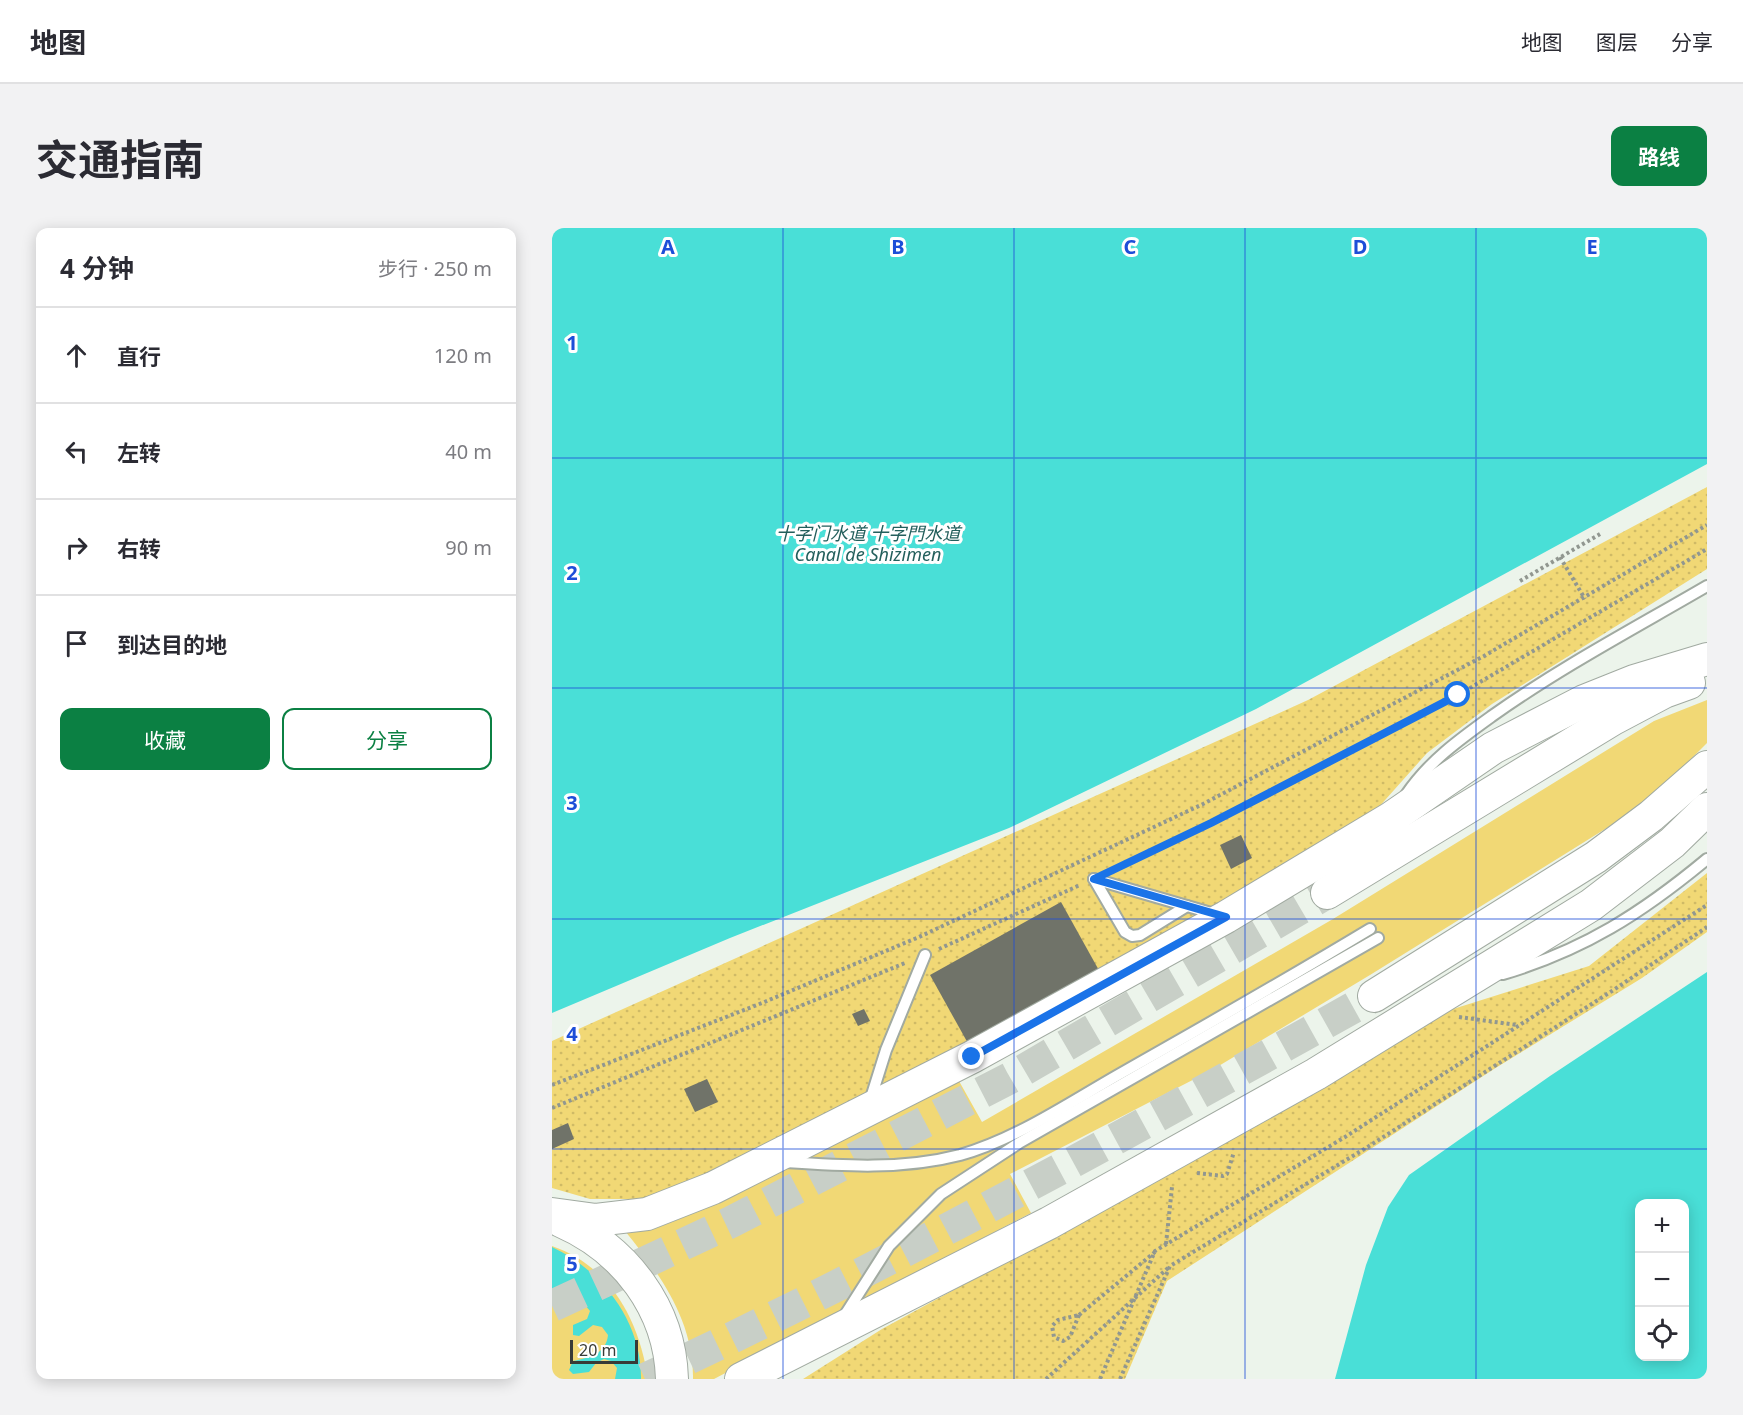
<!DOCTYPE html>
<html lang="zh">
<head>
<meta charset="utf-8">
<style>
	:root { --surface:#fff; --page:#f2f2f3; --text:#2b2b33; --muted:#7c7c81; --line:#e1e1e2; --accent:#0b8043 }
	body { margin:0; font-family:"Noto Sans","Noto Sans SC",sans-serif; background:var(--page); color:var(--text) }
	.controls { position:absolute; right:18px; bottom:18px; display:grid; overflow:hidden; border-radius:12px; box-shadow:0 3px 15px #0003 }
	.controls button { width:54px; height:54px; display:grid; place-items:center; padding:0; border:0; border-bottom:2px solid var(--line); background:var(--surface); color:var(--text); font:30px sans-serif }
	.scale { position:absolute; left:18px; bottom:15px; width:68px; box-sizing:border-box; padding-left:6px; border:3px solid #383b37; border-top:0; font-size:16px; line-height:21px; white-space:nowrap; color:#383b37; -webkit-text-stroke:4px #fff; paint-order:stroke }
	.stop { position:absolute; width:18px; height:18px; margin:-14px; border:4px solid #1a73e8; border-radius:50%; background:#fff }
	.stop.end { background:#1a73e8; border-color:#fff; box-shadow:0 2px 6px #0008 }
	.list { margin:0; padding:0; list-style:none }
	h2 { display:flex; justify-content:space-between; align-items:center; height:78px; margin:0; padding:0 24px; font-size:26px }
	h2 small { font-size:20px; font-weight:400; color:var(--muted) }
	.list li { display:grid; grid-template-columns:39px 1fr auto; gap:18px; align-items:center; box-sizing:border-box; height:96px; padding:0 24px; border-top:2px solid var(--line) }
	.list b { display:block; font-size:22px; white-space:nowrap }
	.list em { font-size:20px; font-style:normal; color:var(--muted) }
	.actions { display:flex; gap:12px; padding:18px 24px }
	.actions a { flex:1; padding:14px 0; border:2px solid var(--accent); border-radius:12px; text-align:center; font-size:21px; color:var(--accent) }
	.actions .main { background:var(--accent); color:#fff }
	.icon { flex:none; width:33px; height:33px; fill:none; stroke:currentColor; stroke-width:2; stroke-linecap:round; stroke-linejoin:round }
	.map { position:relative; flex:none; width:1155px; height:1151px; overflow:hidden; border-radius:12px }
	header { display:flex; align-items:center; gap:36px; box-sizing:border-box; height:84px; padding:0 30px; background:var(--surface); border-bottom:2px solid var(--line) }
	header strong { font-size:28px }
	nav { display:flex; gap:33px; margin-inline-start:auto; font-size:21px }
	.intro { display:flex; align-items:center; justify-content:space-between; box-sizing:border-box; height:144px; padding:0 36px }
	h1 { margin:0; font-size:42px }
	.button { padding:15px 27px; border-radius:12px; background:var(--accent); color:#fff; font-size:21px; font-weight:700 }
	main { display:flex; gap:36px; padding:0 36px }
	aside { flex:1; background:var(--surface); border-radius:12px; box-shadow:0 3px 15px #0003 }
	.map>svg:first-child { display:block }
</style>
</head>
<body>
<header>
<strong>地图</strong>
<nav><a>地图</a><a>图层</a><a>分享</a></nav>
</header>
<div class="intro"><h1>交通指南</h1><a class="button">路线</a></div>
<main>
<aside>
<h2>4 分钟<small>步行 · 250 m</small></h2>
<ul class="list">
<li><svg class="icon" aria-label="ahead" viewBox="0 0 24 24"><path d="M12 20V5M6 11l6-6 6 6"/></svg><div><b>直行</b></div><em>120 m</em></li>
<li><svg class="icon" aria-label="left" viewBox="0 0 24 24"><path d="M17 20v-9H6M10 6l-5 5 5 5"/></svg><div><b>左转</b></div><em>40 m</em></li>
<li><svg class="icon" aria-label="right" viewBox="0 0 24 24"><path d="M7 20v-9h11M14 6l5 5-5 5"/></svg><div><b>右转</b></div><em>90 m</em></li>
<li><svg class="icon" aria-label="arrive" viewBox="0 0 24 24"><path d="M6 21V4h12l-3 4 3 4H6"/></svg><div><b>到达目的地</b></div></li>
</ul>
<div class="actions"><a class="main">收藏</a><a>分享</a></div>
</aside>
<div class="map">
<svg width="1155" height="1151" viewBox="0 0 1155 1151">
	<defs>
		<pattern id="park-dots" width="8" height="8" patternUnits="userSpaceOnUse" patternTransform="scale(1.5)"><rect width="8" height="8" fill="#f1d875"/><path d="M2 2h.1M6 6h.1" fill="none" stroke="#cfba66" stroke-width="1.8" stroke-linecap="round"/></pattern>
	</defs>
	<rect width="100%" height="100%" fill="#ecf4eb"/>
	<!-- grass -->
	<g fill="#f1d875">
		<path d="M1155 472V515L1095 575 818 747 660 842 458 946 479 985 162 1151H141C142 1093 108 1046 73 1003L102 1001 137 987 407 853 430 894 781 691 1102 493Z"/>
		<path d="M0 1018C60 1039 87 1093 96 1151H0Z"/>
	</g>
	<!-- park -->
	<g fill="url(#park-dots)">
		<path d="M1155 259V341L940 476 875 525 826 580 673 675 297 881 165 943 94 971H38L0 960V813L756 472Z"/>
		<path d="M1155 645V704L1090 750 942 841 615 1053 573 1151H251L330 1101 721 888 898 782 1037 738Z"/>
	</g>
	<!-- water -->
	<g fill="#49dfd7" fill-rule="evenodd">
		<path d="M0 0H1155V236L704 481 457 600 178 710 0 785Z"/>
		<path d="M1155 744V1151H783L814 1037 836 979 857 947 998 848ZM1088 976H1132V1128H1088Z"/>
		<path d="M0 1019C50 1042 90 1094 89 1151H63L65 1140 59 1133 52 1131 44 1135 37 1144 21 1146 17 1142 21 1133C37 1130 54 1126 56 1107L50 1099 41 1097 27 1108 21 1107V1097L35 1091 38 1083 33 1077 24 1075 25 1064 22 1060H13L10 1074 0 1073Z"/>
	</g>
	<!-- building -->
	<g fill="#707369">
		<path d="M689 607 700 630 679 641 668 617Z"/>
		<path d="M509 674 549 746 418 819 378 747Z"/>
		<path d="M312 781 318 793 306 798 300 786Z"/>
		<path d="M155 851 166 874 143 884 132 861Z"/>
		<path d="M16 895 22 911 0 921V902Z"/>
	</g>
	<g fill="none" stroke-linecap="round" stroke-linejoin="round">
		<!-- primary-tunnel -->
		<g stroke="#c8cfc7" stroke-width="32" stroke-dasharray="32 16" stroke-linecap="butt">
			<path d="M0 1078 179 994 458 850 775 665"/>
			<path d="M93 1151C342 1035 582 902 822 768"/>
		</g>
		<defs>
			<g id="service">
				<path d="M854 567C877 533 908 511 940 488 1009 439 1083 400 1155 358"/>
				<path d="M542 651 666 687"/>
				<path d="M542 651 573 704 580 708 588 707 635 678"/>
				<path d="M951 746C1032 722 1090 685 1155 631"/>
				<path d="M318 873 334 822 373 727"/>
				<path d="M232 934C292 938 350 942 408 927 464 911 517 875 566 847 651 799 735 751 818 701"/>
				<path d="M293 1087 337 1018 389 966 467 915 826 710"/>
			</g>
			<g id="primary">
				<path d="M775 665 1061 491 1112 464 1137 455"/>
				<path d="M822 768 1044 629 1099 588 1155 539"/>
				<path d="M0 986 44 992 95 986 161 960 420 829 674 689 839 590 941 520 1032 473 1082 453 1155 431"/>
				<path d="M9 993C73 1021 118 1080 120 1151"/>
				<path d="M189 1151 497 995 764 846 1039 677 1120 615 1155 581"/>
			</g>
		</defs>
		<!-- service casing -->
		<use href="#service" stroke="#a1aaa1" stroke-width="14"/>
		<!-- primary casing -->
		<use href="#primary" stroke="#a1aaa1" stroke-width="34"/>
		<!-- path -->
		<g stroke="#919790" stroke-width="4" stroke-dasharray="3 3" stroke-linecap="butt">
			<path d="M1008 329 1033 371"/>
			<path d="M968 353 1048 306"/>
			<path d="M565 640 659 595 906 467 1155 321"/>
			<path d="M387 721 528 657"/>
			<path d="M907 789 965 797"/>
			<path d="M0 857 210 775 367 709 651 576 932 428 1155 297"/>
			<path d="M0 880 353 735"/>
			<path d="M645 945 671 948 675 946 682 924"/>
			<path d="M614 1016 620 959"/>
			<path d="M527 1087 603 1024"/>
			<path d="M527 1087 518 1109 511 1113 502 1109 500 1098 506 1092Z"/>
			<path d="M494 1151 616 1040"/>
			<path d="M548 1151 603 1023 793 909 1155 677"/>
			<path d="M568 1151 618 1038 814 920 1060 763 1155 699"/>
		</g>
		<!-- service -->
		<use href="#service" stroke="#fff" stroke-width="10"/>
		<!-- primary -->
		<use href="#primary" stroke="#fff" stroke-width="32"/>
	</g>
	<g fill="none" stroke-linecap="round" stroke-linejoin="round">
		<!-- route -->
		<path stroke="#1a73e8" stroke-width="8" d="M420 829 674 689 542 651 659 595 906 467"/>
	</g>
	<!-- grid -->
	<path fill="none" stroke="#1d4ed8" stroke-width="1.5" stroke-opacity="0.55" d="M231 0V1151M462 0V1151M693 0V1151M924 0V1151M0 230H1155M0 460H1155M0 691H1155M0 921H1155"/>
	<g text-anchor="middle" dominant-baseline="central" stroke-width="6" stroke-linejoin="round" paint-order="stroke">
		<!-- water labels -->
		<g font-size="18" font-style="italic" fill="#235f5c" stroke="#fff">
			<text x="316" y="305">十字门水道 十字門水道<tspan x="316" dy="21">Canal de Shizimen</tspan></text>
		</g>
	</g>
	<g font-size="20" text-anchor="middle" font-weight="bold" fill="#1d4ed8" stroke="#fff" stroke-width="6" stroke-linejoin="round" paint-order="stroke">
		<text x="116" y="26">A</text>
		<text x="346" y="26">B</text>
		<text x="578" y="26">C</text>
		<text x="808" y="26">D</text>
		<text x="1040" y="26">E</text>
		<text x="20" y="122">1</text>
		<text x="20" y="352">2</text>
		<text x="20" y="582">3</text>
		<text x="20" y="813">4</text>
		<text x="20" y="1043">5</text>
	</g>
</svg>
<div class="controls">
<button>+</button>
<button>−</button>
<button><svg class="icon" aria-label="locate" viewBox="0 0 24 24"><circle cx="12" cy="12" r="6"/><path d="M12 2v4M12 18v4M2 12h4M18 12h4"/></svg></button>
</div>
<div class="scale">20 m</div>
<div class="stop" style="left:906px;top:467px"></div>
<div class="stop end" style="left:420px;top:829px"></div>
</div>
</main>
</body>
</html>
